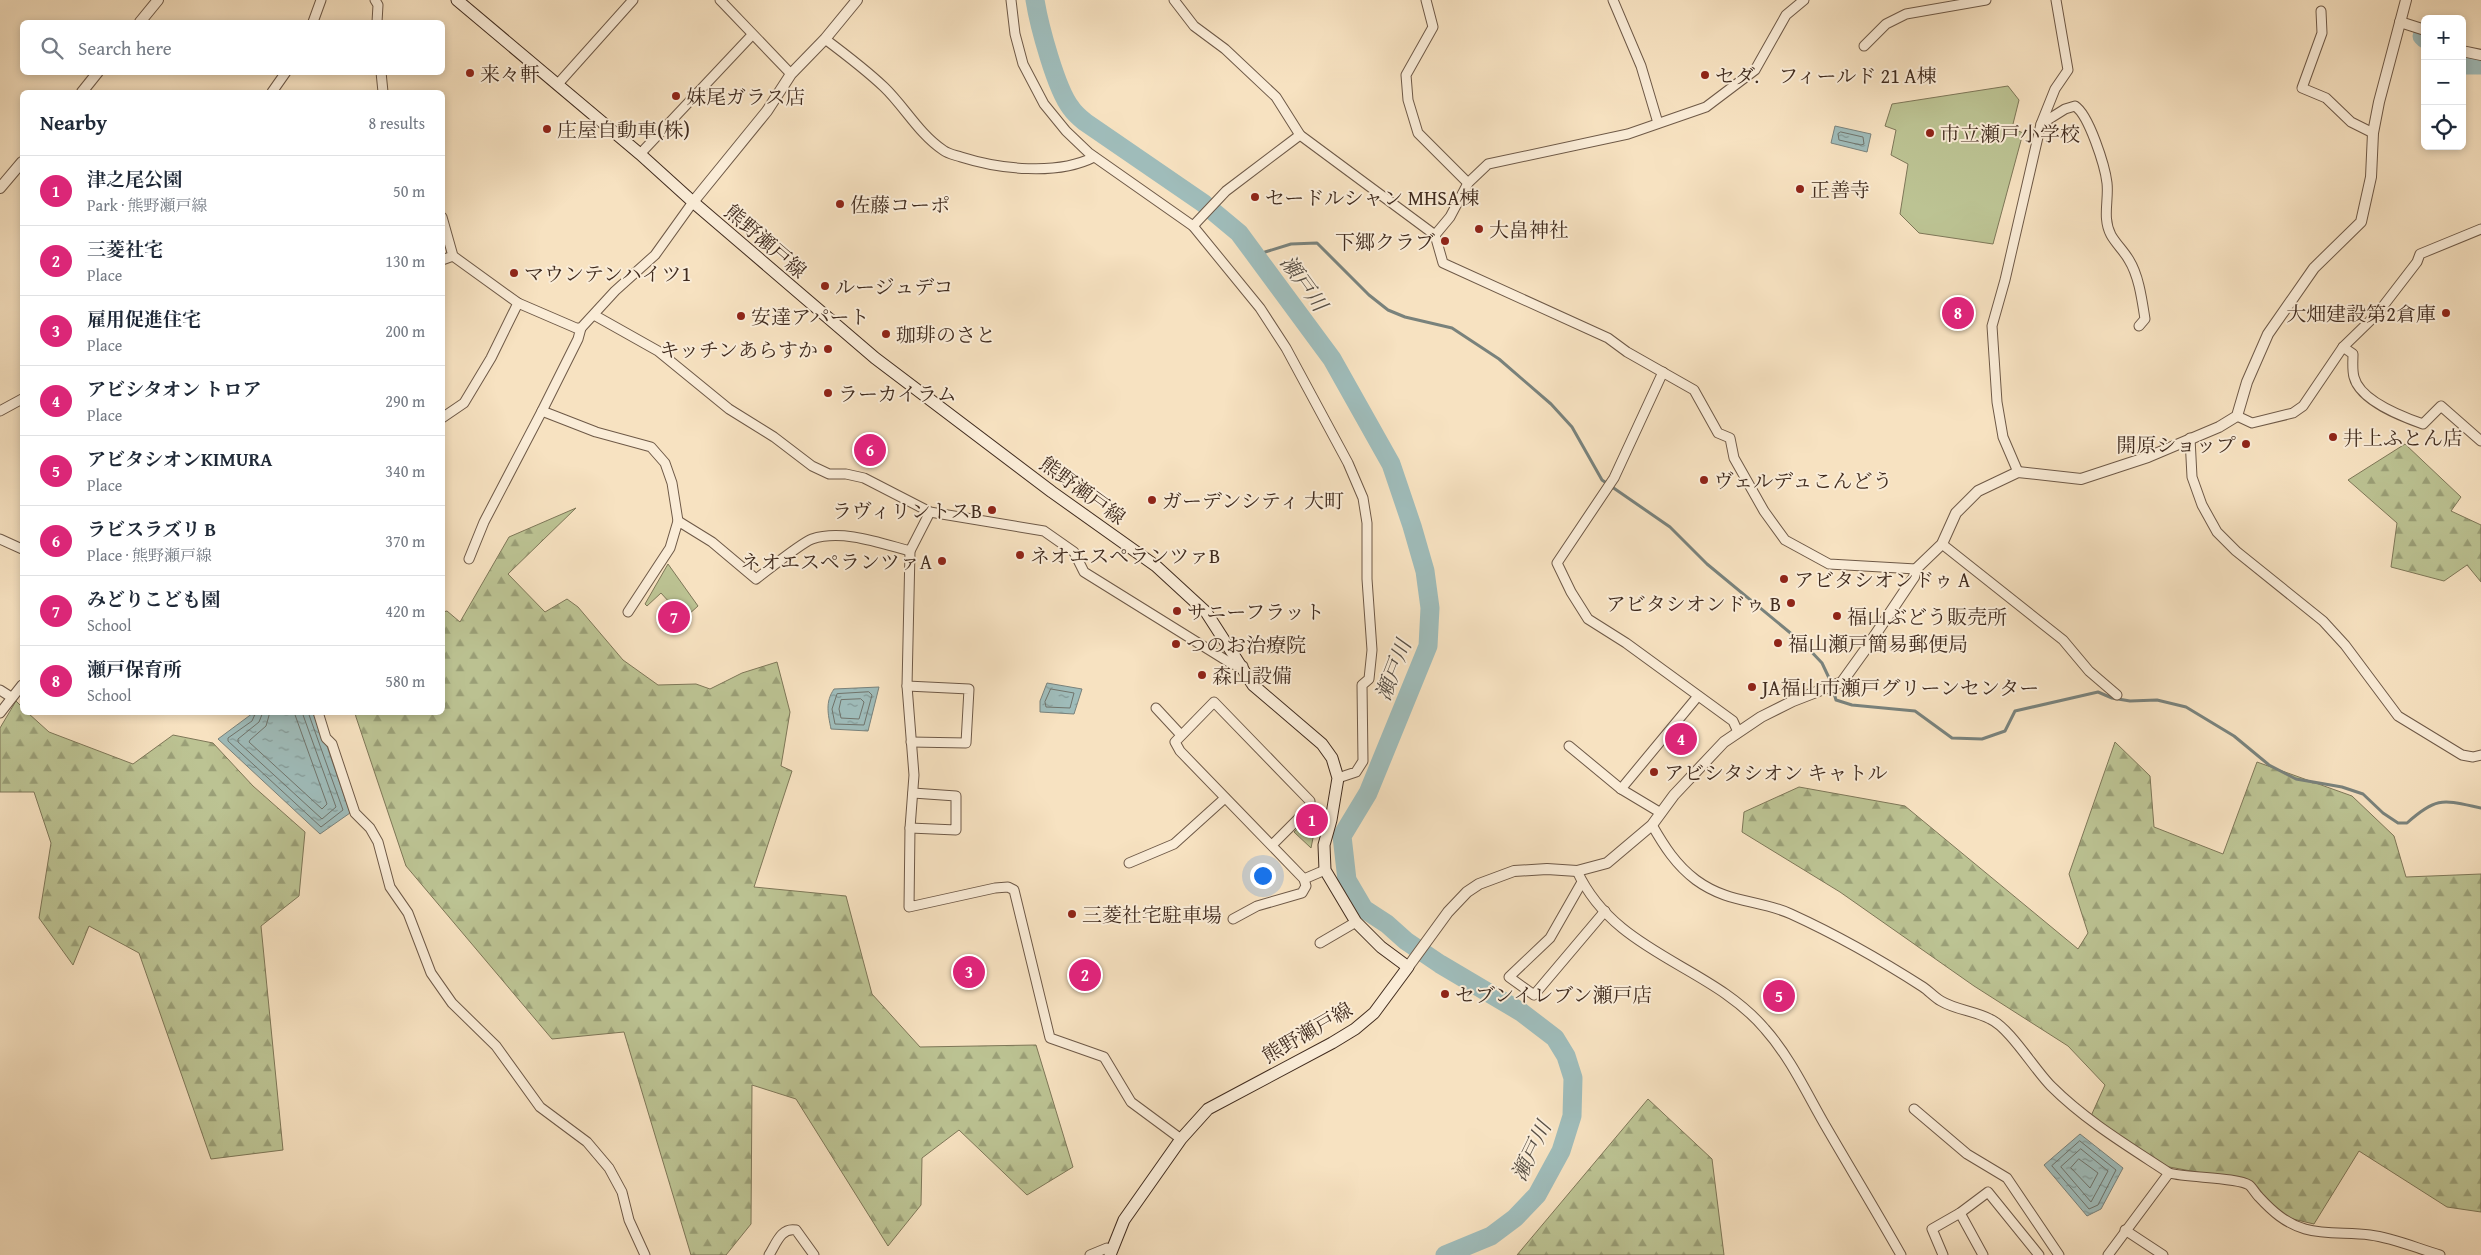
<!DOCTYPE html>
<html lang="en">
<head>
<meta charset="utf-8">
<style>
	:root { --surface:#fff; --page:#f2f2f3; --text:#1f2937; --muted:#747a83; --line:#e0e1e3; --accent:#db2777 }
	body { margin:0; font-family:"Gentium Book Plus","Noto Serif JP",serif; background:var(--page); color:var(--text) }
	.controls { position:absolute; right:15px; top:15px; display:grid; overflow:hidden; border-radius:8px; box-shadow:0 2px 8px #0003 }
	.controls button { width:45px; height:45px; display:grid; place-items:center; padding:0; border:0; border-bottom:1px solid var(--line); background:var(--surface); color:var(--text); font:25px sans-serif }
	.you { position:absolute; left:1262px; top:875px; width:18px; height:18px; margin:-12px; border:4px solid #fff; border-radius:50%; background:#1a73e8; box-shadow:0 0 0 8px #1a73e833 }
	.badge { display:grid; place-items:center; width:32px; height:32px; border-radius:50%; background:var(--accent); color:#fff; font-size:16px; font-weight:700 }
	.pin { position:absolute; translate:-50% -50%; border:2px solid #fff; box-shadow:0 1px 5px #0006 }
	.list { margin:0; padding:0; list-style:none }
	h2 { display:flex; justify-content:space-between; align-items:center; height:65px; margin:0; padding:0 20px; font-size:21px }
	h2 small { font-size:16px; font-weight:400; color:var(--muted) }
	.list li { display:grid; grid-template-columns:32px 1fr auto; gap:15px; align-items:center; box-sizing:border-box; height:70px; padding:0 20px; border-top:1px solid var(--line) }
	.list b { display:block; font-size:19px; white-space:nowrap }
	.list p { margin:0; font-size:16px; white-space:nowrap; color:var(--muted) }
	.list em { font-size:16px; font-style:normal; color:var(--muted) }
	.icon { flex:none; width:28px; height:28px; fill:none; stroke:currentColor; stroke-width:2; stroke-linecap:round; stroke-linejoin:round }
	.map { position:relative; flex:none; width:2481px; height:1255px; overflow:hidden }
	.search { position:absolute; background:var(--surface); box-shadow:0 2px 8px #0003; left:20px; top:20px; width:425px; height:55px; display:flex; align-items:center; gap:12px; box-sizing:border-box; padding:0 18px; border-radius:8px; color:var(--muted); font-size:19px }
	.panel { position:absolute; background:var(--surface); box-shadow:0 2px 8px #0003; left:20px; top:90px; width:425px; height:625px; border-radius:8px }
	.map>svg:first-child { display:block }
</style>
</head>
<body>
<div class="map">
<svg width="2481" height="1255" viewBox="0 0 2481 1255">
	<defs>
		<pattern id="forest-firs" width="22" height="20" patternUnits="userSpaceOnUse" patternTransform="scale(1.25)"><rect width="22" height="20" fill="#bcc393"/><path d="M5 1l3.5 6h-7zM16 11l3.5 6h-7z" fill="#9a9f77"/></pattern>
		<pattern id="water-ripples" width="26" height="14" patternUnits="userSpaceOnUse" patternTransform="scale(1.25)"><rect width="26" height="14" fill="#9fbcba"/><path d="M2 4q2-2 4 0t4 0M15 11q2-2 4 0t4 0" fill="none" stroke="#839997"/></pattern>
	</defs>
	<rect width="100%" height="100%" fill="#f7e2c1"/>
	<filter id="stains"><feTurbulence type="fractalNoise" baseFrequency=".004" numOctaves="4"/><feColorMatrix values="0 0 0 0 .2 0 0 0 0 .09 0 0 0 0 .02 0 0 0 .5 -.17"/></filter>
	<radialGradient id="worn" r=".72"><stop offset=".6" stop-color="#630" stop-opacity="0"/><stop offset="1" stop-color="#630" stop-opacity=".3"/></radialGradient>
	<!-- forest -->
	<g fill="url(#forest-firs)" stroke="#7e7758">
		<path d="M2405 444 2461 497 2451 511 2481 525V582L2467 565 2444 581 2391 567 2397 523 2348 480Z"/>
		<path d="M576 508 508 574 545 612 567 599 578 607 623 660 658 685 696 684 710 689 742 673 777 662 790 712 781 766 792 771 754 887 846 896 872 994 920 1047 1036 1045 1073 1167 1027 1195 959 1130 922 1158 921 1205 888 1246 796 1099 752 1085 751 1224 726 1255H691L624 1032 552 1039 406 866 356 717 355 713 442 712 443 612 447 611 460 622 509 537Z"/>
		<path d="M16 701 22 707V712L28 713 49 732 133 764 173 735 213 743 253 786 305 832 299 896 261 926 283 1150 211 1159 139 953 89 926 73 965 39 918 51 843 34 792H0V728Z"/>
		<path d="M2115 742 2150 776 2154 827 2223 854 2257 762 2352 796 2394 836 2406 877 2481 874V1212L2447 1207 2359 1151 2314 1224 2280 1216 2240 1180 2153 1164 2091 1116 2105 1085 2068 1046 1974 986 1840 892 1742 832 1744 812 1799 787 1905 806 2078 949 2088 933 2069 874Z"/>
		<path d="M1648 1099 1712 1159 1724 1255H1517Z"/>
	</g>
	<!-- park -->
	<g fill="#bcc393" stroke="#7e7758">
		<path d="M2008 86 2019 100 2012 128 2023 133 1993 244 1919 233 1900 214 1908 164 1891 155 1896 130 1885 126 1892 104Z"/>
		<path d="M668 564 698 606 677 625 664 610 670 603 661 593 647 606 645 604Z"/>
		<path d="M1319 808 1311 848 1294 832Z"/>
	</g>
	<!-- water -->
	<g fill="url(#water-ripples)" stroke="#79827c">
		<path d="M1835 126 1871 134 1867 152 1831 143Z"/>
		<path d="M1047 683 1082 689 1074 714 1040 712V701Z"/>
		<path d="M879 687 868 731 831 729C828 714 825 702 834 689Z"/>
		<path d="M253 713H313L327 746 350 813 320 834 218 739Z"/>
		<path d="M2080 1134 2123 1168 2101 1209 2087 1216 2044 1165Z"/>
	</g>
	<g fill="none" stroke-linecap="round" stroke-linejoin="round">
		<!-- shore -->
		<g stroke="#70746c" stroke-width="1">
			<path d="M1841 132 1863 137 1864 144 1861 145 1839 140 1838 134Z"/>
			<path d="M1051 689 1074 693 1070 708 1046 707 1045 702Z"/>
			<path d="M869 692 872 695 864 725 835 724 832 709 837 694Z"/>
			<path d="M861 699 864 702 859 719 841 718 839 709 841 700Z"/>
			<path d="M256 712 252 721 228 738V741L321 827 343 810 308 712"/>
			<path d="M263 712 259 722 238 739V742L322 819 336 807 302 712"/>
			<path d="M270 712 266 726 250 740 249 742 322 809 327 804 294 712"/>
			<path d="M2080 1141 2116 1170 2098 1205 2089 1209 2052 1166Z"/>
			<path d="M2081 1149 2108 1171 2091 1202 2061 1167Z"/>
			<path d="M2079 1159 2098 1173 2090 1188 2071 1168Z"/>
		</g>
		<!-- stream -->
		<path stroke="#79827c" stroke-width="3" d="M1262 264 1265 252 1291 244 1317 243 1369 295 1388 310 1405 317 1452 328 1499 359 1551 404 1572 427 1602 480 1670 527 1707 564 1805 645 1822 663 1830 680 1836 700 1852 705 1915 711 1952 738 1982 739 2005 731 2015 711 2098 692 2112 698 2130 701 2157 700 2186 707 2234 736 2269 765 2296 779 2342 787 2363 794 2383 813 2398 823H2407C2437 796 2443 800 2481 808"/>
		<!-- river -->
		<g stroke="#9fbcba" stroke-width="19">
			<path d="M1035 0C1039 25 1056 89 1071 108 1075 114 1080 118 1085 122L1203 203 1239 233 1332 359 1391 464 1412 526 1425 571 1430 608 1428 646 1368 793 1342 836 1347 880 1364 909 1387 924 1406 941 1440 964 1521 1012 1555 1038 1566 1056 1573 1078 1572 1116 1561 1151 1537 1195 1515 1218 1491 1236 1445 1255"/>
			<path d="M2422 36 2425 39"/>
			<path d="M2462 65H2481"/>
		</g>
		<defs>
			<g id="minor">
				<path d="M375 0 378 5 377 22"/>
				<path d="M720 0 791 74"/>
				<path d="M1011 0 1015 34 1023 64 1044 104 1066 131 1089 153 1193 226 1260 308 1286 348 1348 463 1363 498 1367 523V579L1372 650 1369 679 1362 685 1363 761 1356 772 1338 778"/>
				<path d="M1174 0 1194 26 1225 49 1276 97 1300 135 1435 235 1443 263 1608 338 1627 352 1694 390 1718 433 1730 438 1734 458 1764 511 1785 540 1829 564 1916 569"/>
				<path d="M1426 0 1433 27 1406 75 1408 100 1418 133 1468 183"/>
				<path d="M1613 0 1641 66 1658 123"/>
				<path d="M2321 11 2322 33 2302 88 2326 98 2351 122 2373 133"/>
				<path d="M313 22 321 0"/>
				<path d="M825 39C845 54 865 69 884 87 904 106 919 134 943 150 948 154 955 155 961 157 999 169 1057 176 1094 157"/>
				<path d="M1864 46 1886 24 1906 14 1986 0"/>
				<path d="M381 72 383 92"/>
				<path d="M557 85 633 0"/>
				<path d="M272 92 286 72"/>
				<path d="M2041 124 2065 109 2075 106C2089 115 2105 166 2107 183 2109 200 2102 218 2111 235 2116 244 2124 251 2129 260 2139 276 2142 300 2145 319L2139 326"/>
				<path d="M640 154 752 35"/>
				<path d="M442 217 453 256 518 303 576 328H581L615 291 655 255 693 202"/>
				<path d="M1193 226 1226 191 1300 135"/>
				<path d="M1435 235 1450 217 1468 183 1488 164 1628 134 1706 107 1755 70 1786 15 1804 0"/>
				<path d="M442 260 453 256"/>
				<path d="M594 315 658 351 729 409 774 437 812 466 829 474H846L864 478 930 512 1044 531 1074 552 1084 572 1232 664 1243 666"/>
				<path d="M581 328 578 339 542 411 596 432 651 447 665 463 672 483 678 521"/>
				<path d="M2343 347 2353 354C2353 361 2352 370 2354 377 2360 401 2403 417 2423 424L2441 406 2481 441"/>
				<path d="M1663 372 1614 478 1557 563 1571 592 1588 619 1626 643 1733 721 1738 732"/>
				<path d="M0 411 22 399"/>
				<path d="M2237 416 2252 423 2293 413 2303 406 2343 347 2377 314 2417 262 2420 254 2481 229"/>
				<path d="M442 418 464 403 491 358 518 303"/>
				<path d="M2190 438 2192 477 2202 505 2217 532 2236 551 2323 621 2345 645 2398 716 2462 755 2473 757 2481 755"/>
				<path d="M2018 472 2003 437 1997 402 1992 326 2005 280 2041 124 2055 89 2068 70 2056 0"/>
				<path d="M930 512 910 551 907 686 914 775 910 828 909 907 995 888 1008 887 1014 890 1050 1038 1104 1057 1131 1102 1181 1139"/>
				<path d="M0 539 22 549"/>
				<path d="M1942 544 2063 640 2089 671 2117 695"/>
				<path d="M469 559 484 522 542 411"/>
				<path d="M628 612 670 548 678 521 712 542 756 579C768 570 801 543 812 539 842 529 880 543 910 551"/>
				<path d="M907 686 969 689 966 743 911 742"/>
				<path d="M0 690 11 697"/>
				<path d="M1156 708 1181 735"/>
				<path d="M318 712 326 738 332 744 355 813 370 828 378 842 390 887 408 913 431 973 452 1003 496 1046 540 1107 587 1142 609 1168 622 1192 629 1220 645 1255"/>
				<path d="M0 713 22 685"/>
				<path d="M1569 746 1621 789 1661 813"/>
				<path d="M1621 789 1698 696"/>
				<path d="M1652 825C1664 846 1676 865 1696 880 1729 904 1758 899 1791 914 1837 935 1881 960 1923 987 1929 991 1934 997 1941 1001 1956 1010 1975 1011 1990 1019 2010 1028 2034 1069 2051 1086 2086 1121 2128 1146 2169 1173L2108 1255"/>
				<path d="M910 828 956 830V796L913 793"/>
				<path d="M1272 845 1310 807V801L1214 702 1175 742 1180 751 1304 879 1325 870"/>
				<path d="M1129 863 1174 844 1225 798"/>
				<path d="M1577 871C1616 955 1710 964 1765 1029 1790 1057 1806 1092 1825 1125 1850 1168 1876 1211 1901 1255"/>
				<path d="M1582 882 1550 938 1509 977 1534 995 1605 911"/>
				<path d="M1233 919 1257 906 1302 893 1306 886 1304 879"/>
				<path d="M1320 943 1356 922"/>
				<path d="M1914 1109 1967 1154 2007 1178 2059 1255"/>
				<path d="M2169 1173C2188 1178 2237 1177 2249 1185 2252 1187 2255 1193 2259 1197 2272 1211 2285 1223 2305 1229 2326 1235 2348 1232 2370 1235 2394 1238 2416 1248 2440 1255"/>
				<path d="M1960 1213 1983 1255"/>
				<path d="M2125 1230 2163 1255"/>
				<path d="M769 1255C776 1244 781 1227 796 1230L814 1255"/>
				<path d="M1090 1255 1107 1248 1111 1249"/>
				<path d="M1943 1255 1932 1229 1960 1213 1988 1192 2039 1255"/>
			</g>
			<g id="tertiary">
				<path d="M140 22 158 0"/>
				<path d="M2400 22 2425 30"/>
				<path d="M2462 51 2481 55"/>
				<path d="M82 92 98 72"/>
				<path d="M0 188 22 162"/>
				<path d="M693 202 767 111 791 74 825 39 857 0"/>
				<path d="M1408 967 1448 912 1467 892 1479 884 1514 871 1547 869 1577 871 1607 863 1652 825 1674 795 1724 742 1761 717 1793 701 1842 682 1865 650 1914 577 1916 569 1942 544 1956 513 1978 491 2018 472 2081 479 2148 457 2219 427 2237 416 2247 382 2268 334 2314 268 2361 222 2371 177 2373 133 2379 102 2406 0"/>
			</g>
			<path id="secondary" d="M457 0 640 154 693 202 875 358 1052 492 1156 566 1206 612 1253 685 1322 744 1332 758 1338 778 1331 820 1324 845 1325 870 1356 922 1381 947 1408 967 1374 1013 1355 1029 1332 1043 1208 1109 1181 1139 1124 1220 1110 1255"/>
		</defs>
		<!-- minor casing -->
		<use href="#minor" stroke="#6e5947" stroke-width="11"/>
		<!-- tertiary casing -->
		<use href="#tertiary" stroke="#6e5947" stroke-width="12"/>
		<!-- secondary casing -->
		<use href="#secondary" stroke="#402b1e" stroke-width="13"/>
		<!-- minor -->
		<use href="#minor" stroke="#faecd7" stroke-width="9"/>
		<!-- tertiary -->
		<use href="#tertiary" stroke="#faecd7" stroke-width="10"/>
		<!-- secondary -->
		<use href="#secondary" stroke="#faecd7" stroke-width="11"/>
	</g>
	<!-- markers -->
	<g fill="#8f2418" stroke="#faecd7" stroke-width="2">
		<circle cx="470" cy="73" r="5"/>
		<circle cx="1705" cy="75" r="5"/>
		<circle cx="676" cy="96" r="5"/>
		<circle cx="547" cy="129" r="5"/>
		<circle cx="1930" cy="133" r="5"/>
		<circle cx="1800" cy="189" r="5"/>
		<circle cx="1255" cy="197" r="5"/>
		<circle cx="840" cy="204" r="5"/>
		<circle cx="1479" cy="229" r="5"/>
		<circle cx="1445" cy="241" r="5"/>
		<circle cx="514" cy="273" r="5"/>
		<circle cx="825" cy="286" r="5"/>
		<circle cx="2446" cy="313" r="5"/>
		<circle cx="741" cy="316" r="5"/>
		<circle cx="886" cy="334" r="5"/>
		<circle cx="828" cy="349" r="5"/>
		<circle cx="828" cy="393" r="5"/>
		<circle cx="2333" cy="437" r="5"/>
		<circle cx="2246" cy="444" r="5"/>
		<circle cx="1704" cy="480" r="5"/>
		<circle cx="1152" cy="500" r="5"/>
		<circle cx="992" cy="510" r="5"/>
		<circle cx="1020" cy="555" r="5"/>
		<circle cx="942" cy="561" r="5"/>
		<circle cx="1784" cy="579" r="5"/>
		<circle cx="1791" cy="603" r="5"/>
		<circle cx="1177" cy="611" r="5"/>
		<circle cx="1837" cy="616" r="5"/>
		<circle cx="1778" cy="643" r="5"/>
		<circle cx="1176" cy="644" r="5"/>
		<circle cx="1202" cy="675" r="5"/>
		<circle cx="1752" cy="687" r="5"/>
		<circle cx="1654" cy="772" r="5"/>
		<circle cx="1072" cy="914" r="5"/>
		<circle cx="1445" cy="994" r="5"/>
	</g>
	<g text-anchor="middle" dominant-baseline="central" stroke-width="4" stroke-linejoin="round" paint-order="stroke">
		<!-- poi labels -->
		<g font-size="20" fill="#402b1e" stroke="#faecd7" text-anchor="start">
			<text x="480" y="73">来々軒</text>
			<text x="1715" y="75">セダ． フィールド 21 A棟</text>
			<text x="686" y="96">妹尾ガラス店</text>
			<text x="557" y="129">庄屋自動車(株)</text>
			<text x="1940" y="133">市立瀬戸小学校</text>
			<text x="1810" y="189">正善寺</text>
			<text x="1265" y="197">セードルシャン MHSA棟</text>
			<text x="850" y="204">佐藤コーポ</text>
			<text x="1489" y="229">大畠神社</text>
			<text x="1435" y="241" text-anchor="end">下郷クラブ</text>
			<text x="524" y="273">マウンテンハイツ1</text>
			<text x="835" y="286">ルージュデコ</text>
			<text x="2436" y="313" text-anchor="end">大畑建設第2倉庫</text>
			<text x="751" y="316">安達アパート</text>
			<text x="896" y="334">珈琲のさと</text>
			<text x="818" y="349" text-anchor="end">キッチンあらすか</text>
			<text x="838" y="393">ラーカイラム</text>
			<text x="2343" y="437">井上ふとん店</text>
			<text x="2236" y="444" text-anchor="end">開原ショップ</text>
			<text x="1714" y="480">ヴェルデュこんどう</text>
			<text x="1162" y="500">ガーデンシティ 大町</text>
			<text x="982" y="510" text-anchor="end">ラヴィリントスB</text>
			<text x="1030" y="555">ネオエスペランツァB</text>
			<text x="932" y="561" text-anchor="end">ネオエスペランツァA</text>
			<text x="1794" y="579">アビタシオンドゥ A</text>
			<text x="1781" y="603" text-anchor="end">アビタシオンドゥ B</text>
			<text x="1187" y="611">サニーフラット</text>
			<text x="1847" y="616">福山ぶどう販売所</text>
			<text x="1788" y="643">福山瀬戸簡易郵便局</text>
			<text x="1186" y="644">つのお治療院</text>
			<text x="1212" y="675">森山設備</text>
			<text x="1762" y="687">JA福山市瀬戸グリーンセンター</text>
			<text x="1664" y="772">アビシタシオン キャトル</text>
			<text x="1082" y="914">三菱社宅駐車場</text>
			<text x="1455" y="994">セブンイレブン瀬戸店</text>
		</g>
		<!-- street labels -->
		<g font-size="20" fill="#402b1e" stroke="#faecd7">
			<text transform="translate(766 241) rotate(41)">熊野瀬戸線</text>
			<text transform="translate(1083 490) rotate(36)">熊野瀬戸線</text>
			<text transform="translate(1307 1032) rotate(-30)">熊野瀬戸線</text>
		</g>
		<!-- water labels -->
		<g font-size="21" font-style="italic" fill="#584f45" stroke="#faecd7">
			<text transform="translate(1304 283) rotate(54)">瀬戸川</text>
			<text transform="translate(1393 670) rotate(-69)">瀬戸川</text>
			<text transform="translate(1531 1151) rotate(-64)">瀬戸川</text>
		</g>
	</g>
	<rect width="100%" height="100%" filter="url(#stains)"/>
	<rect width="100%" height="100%" fill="url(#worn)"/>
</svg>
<div class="controls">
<button>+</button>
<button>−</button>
<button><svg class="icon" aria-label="locate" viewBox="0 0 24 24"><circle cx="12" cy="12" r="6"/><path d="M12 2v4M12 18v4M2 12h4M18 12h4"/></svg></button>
</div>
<div class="you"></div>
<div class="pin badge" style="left:1312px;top:820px">1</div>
<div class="pin badge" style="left:1085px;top:975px">2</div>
<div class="pin badge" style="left:969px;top:972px">3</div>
<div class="pin badge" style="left:1681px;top:739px">4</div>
<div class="pin badge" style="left:1779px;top:996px">5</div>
<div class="pin badge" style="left:870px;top:450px">6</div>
<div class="pin badge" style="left:674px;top:617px">7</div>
<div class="pin badge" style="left:1958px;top:313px">8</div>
<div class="search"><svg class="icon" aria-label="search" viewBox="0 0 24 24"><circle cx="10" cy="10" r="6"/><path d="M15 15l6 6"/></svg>Search here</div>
<section class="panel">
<h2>Nearby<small>8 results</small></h2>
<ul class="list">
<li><span class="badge">1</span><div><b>津之尾公園</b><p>Park · 熊野瀬戸線</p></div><em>50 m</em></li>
<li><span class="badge">2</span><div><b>三菱社宅</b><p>Place</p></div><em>130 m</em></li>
<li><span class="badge">3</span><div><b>雇用促進住宅</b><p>Place</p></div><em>200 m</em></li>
<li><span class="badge">4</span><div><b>アビシタオン トロア</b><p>Place</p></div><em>290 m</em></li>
<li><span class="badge">5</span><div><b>アビタシオンKIMURA</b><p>Place</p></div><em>340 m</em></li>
<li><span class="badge">6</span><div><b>ラビスラズリ B</b><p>Place · 熊野瀬戸線</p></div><em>370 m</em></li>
<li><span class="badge">7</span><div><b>みどりこども園</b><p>School</p></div><em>420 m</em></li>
<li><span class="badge">8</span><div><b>瀬戸保育所</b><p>School</p></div><em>580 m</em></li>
</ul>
</section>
</div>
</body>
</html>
